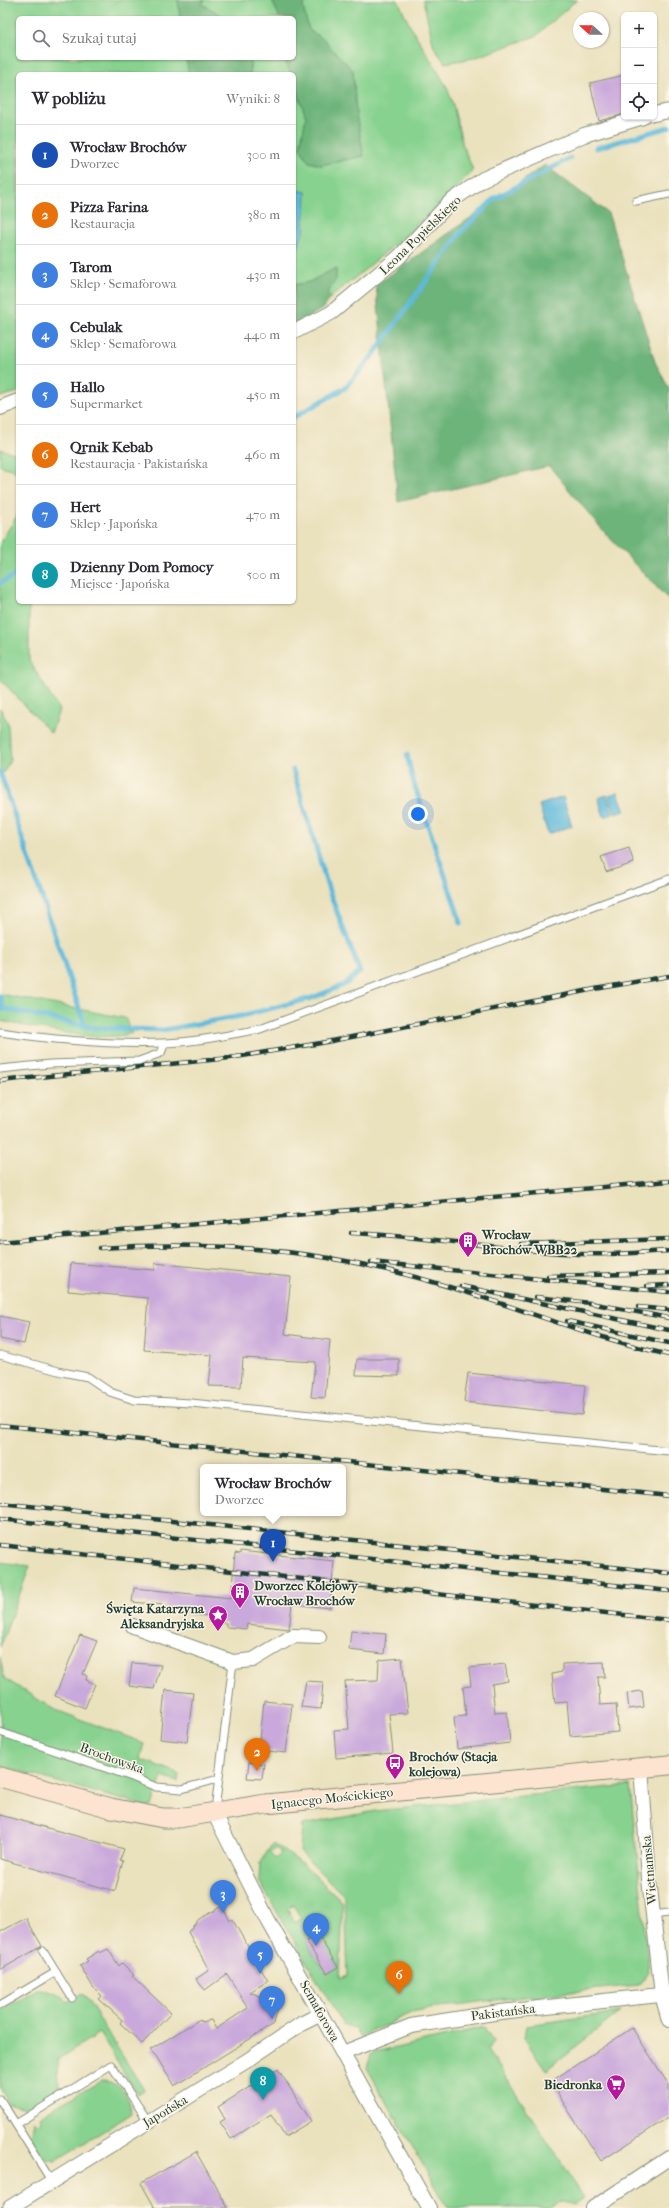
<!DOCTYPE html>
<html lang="pl">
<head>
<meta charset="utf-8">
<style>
	:root { --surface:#fff; --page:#f2f2f3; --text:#2b2b33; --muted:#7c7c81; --line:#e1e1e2; --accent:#b5179e }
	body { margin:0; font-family:"IM FELL French Canon",serif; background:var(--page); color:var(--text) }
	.controls { position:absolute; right:12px; top:12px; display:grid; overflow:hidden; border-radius:6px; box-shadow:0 1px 3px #0004 }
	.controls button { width:36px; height:36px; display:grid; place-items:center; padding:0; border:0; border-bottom:1px solid var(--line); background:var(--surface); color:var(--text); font:20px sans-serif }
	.compass { position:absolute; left:573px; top:12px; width:36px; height:36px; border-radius:50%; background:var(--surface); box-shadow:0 1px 3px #0004; rotate:291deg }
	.you { position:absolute; left:418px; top:814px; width:14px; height:14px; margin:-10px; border:3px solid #fff; border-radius:50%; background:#1a73e8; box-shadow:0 0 0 6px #1a73e833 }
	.badge { display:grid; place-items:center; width:26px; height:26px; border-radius:50%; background:var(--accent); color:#fff; font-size:13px; font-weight:700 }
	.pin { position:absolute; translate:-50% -33px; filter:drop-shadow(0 1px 2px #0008) }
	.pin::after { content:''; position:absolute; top:21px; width:14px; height:12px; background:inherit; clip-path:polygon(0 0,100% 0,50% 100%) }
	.popup { position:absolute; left:200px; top:1464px; width:146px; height:52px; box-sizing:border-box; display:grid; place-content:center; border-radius:6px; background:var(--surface); filter:drop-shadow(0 1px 3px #0005); font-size:13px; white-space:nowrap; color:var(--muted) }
	.popup b { font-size:15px; color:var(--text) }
	.popup::after { content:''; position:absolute; left:50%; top:100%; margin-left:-8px; border:8px solid transparent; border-top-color:var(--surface) }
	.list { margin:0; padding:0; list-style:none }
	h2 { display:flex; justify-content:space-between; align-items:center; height:52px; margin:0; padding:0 16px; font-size:17px }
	h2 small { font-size:13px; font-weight:400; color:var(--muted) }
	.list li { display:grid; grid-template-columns:26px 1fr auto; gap:12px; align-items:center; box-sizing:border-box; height:60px; padding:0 16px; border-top:1px solid var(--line) }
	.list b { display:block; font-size:15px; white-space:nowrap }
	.list p { margin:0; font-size:13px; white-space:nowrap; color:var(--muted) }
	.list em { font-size:13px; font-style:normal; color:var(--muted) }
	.icon { flex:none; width:22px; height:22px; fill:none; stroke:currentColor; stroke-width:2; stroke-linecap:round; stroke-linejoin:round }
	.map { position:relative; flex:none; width:669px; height:2208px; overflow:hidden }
	.search { position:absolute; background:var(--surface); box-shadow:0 1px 3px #0004; left:16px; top:16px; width:280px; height:44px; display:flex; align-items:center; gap:10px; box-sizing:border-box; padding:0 14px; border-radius:6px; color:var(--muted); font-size:15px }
	.panel { position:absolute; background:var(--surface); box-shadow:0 1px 3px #0004; left:16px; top:72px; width:280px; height:532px; border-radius:6px }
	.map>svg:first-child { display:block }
</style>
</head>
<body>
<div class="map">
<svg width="669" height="2208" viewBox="0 0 669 2208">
	<rect width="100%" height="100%" fill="#fcf5e5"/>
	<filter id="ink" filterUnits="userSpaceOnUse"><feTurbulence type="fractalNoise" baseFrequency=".025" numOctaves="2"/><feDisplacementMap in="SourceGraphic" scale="8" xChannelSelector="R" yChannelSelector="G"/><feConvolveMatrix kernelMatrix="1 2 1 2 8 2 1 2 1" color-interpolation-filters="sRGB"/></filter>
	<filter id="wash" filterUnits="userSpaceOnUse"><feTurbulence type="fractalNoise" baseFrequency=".012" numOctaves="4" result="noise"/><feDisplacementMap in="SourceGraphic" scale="16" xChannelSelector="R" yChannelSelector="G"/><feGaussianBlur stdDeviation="0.9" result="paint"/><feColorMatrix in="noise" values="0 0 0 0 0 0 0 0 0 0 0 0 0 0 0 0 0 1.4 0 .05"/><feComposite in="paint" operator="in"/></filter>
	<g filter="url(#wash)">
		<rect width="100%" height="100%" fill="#eae1bd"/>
		<!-- green -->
		<g fill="#87d28f" stroke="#538862" fill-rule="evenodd">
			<path d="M0 0H178L180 18H18V58H186L189 74H18V392L0 397Z"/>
			<path d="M205 0H272L280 18H226L202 4Z"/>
			<path d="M305 0H398L409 24 447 87 453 105 463 146 473 170C429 217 380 258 330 298L327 294 336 279V268L309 282 294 285V260L306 192 294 190V81L306 117 300 148 309 162 321 165 364 156 356 115 353 70 331 48 326 41 309 30 303 8Z"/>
			<path d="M423 0H578L573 3 536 36 474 58 445 63 434 47Z"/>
			<path d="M250 58H284L291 74H250Z"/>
			<path d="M0 449 18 454V476L14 470 0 466Z"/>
			<path d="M18 514V602H29V660L59 710 51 733 0 679V543Z"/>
			<path d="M0 708 8 723 10 761 0 778Z"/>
			<path d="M0 994 125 1018 132 1033C100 1044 34 1027 0 1021Z"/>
			<path d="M0 1562 30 1566 0 1647Z"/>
			<path d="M0 1657 4 1678 53 1709 144 1743 140 1759 175 1772 179 1775 178 1782 162 1777 152 1806 148 1807 0 1766Z"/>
			<path d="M630 1785 649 1973 638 1985 486 2001 415 2011 360 2037 355 2027 351 2028 343 2025 259 1881 260 1863 273 1843 304 1865 343 1902 340 1978 348 1975 345 1897 300 1852 302 1825 376 1811ZM276 1848 281 1854 275 1859 270 1853ZM293 1905 301 1918 295 1922 287 1909ZM318 1935 325 1948 314 1955 306 1941ZM329 1954 338 1967 327 1974 318 1961Z"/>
			<path d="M39 1989C51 1990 59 1992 67 2002L83 1993 144 2090 138 2095 99 2033 58 2059 59 2091 34 2106 24 2108 9 2103 0 2089V2011Z"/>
			<path d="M620 2012 546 2070 524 2038 526 2025Z"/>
			<path d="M484 2027 493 2041 488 2050 584 2198 575 2204 562 2201 551 2208H448L367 2068 371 2054Z"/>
			<path d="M101 2081C119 2080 132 2098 131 2114L55 2161 44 2159 31 2136 34 2121 36 2124 42 2122 40 2117 41 2115Z"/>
		</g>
		<!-- forest -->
		<g fill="#6db47a" stroke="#467857">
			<path d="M178 0H205L202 4 226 18H180Z"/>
			<path d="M272 0H305L303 8 309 30 326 41 331 48 353 70 356 115 364 156 321 165 309 162 300 148 306 117 294 81V74H291L284 58H294V18H280Z"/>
			<path d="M186 58H250V74H189Z"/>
			<path d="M545 165 608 213 655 362 669 389V600L606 534 549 466 398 502 376 285Z"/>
			<path d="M336 268V279L327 294 330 298 322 309 294 325V285L309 282Z"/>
		</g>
		<!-- water -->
		<g fill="#5ebadc" stroke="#3e7c88">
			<path d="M294 190 306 192 304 230 294 260Z"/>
			<path d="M618 792 625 811 615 814 609 795Z"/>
			<path d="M607 795 613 814 604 817 598 798Z"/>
			<path d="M563 797 572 826 548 834 539 805Z"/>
		</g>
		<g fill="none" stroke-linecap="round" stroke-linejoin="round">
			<!-- stream -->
			<g stroke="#5ebadc" stroke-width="5">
				<path d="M596 148 669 127"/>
				<path d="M294 417 345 388 374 354 461 232 494 199 570 158"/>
				<path d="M0 583 18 574"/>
				<path d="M407 755 413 781 461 923"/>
				<path d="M0 772 85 1026"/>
				<path d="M0 996 3 1009"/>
				<path d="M0 1008 95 1028 163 1030 241 1016 312 998 344 985 360 972 329 891 293 770"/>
			</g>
		</g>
		<g id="blocks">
			<!-- building -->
			<g fill="#c9a8db">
				<path d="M624 75V114L599 121 590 83Z"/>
				<path d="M629 848 634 863 606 872 601 857Z"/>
				<path d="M71 1263 155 1270V1263L291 1277 285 1334 330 1340 325 1398 311 1397 315 1362 243 1358 241 1387 209 1386 212 1355 144 1350 148 1298 68 1291Z"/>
				<path d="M0 1316 29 1322 24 1344 0 1339Z"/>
				<path d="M357 1359H399V1376L356 1375Z"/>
				<path d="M468 1373 585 1385 582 1415 464 1402Z"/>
				<path d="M240 1551 334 1561 330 1608 292 1604 289 1629 247 1624 246 1629 226 1627V1623L208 1622 209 1616 164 1612 165 1605 132 1602 134 1588 231 1598 235 1553 240 1554Z"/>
				<path d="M351 1631 386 1634 384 1654 349 1650Z"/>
				<path d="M80 1635 97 1641 83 1674 87 1676 86 1680 95 1684 85 1708 55 1696Z"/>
				<path d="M402 1658 408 1713 389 1714 393 1753 336 1758 334 1730 349 1729 345 1681 378 1680 379 1660Z"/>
				<path d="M604 1662 605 1677H598L600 1705 616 1704 618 1732 570 1736 567 1702 555 1703 552 1674 562 1672V1664Z"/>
				<path d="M132 1663 161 1665 154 1689 129 1686Z"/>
				<path d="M505 1664 508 1681 492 1684 495 1713 507 1712 510 1743 457 1749 454 1717 466 1716 463 1687 471 1686 469 1668Z"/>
				<path d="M306 1681 323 1682 321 1709 301 1707Z"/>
				<path d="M165 1690 193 1693 187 1742 160 1739Z"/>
				<path d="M642 1691 644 1707 629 1709 627 1693Z"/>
				<path d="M264 1701 292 1704 286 1753 259 1750Z"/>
				<path d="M249 1762 264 1764 262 1779 247 1778Z"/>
				<path d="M0 1815 124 1849 120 1860 123 1861 115 1891 0 1859Z"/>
				<path d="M222 1906 230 1921 232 1919 268 1981 250 1992 276 2003 278 2007 274 2024 174 2086 156 2056 150 2050 200 2019 202 2022 211 2020 216 2029 248 2008 227 1974 205 1990 196 1979 209 1970 188 1932 199 1919Z"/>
				<path d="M26 1918 42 1946 0 1970V1932Z"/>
				<path d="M318 1935 338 1967 327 1974 306 1941Z"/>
				<path d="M108 1949 119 1966 122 1963 134 1975 132 1976 171 2013 142 2044 120 2023 122 2020 99 1999 102 1996 93 1987 80 1966 88 1961 86 1959 99 1951 100 1953Z"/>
				<path d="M632 2028 669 2085V2117L601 2161 550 2082Z"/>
				<path d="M278 2069 311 2121 285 2137 271 2114 231 2139 220 2122 225 2119 218 2107Z"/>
				<path d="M196 2152 228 2208H155L141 2183Z"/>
			</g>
		</g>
	</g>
	<g filter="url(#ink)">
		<use href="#blocks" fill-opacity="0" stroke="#848f78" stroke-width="1"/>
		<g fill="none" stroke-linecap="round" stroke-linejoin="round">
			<defs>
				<g id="lane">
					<path d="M636 201 669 194"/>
					<path d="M0 1032C54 1040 109 1045 164 1043 196 1042 228 1035 260 1029L669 879"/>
					<path d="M0 1069 50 1064 139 1061 161 1053 165 1043"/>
					<path d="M0 1355 62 1372 88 1377 110 1392 134 1400 191 1403 669 1451"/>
					<path d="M0 1732 132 1777 156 1787 182 1789 218 1779"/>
					<path d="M215 1810 233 1662"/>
					<path d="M653 1915 669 1913"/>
					<path d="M43 1951 72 1998"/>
					<path d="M0 2005 56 1972"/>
					<path d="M0 2099 52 2182"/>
					<path d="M16 2124 111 2065 148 2121"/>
				</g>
				<g id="street">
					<path d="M654 114 669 111"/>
					<path d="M294 332 331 313 399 257 450 202 483 179 584 135 643 117"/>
					<path d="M0 408 18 401"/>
					<path d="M133 1626 233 1662 253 1660 293 1636 319 1637"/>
					<path d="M641 1767 649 1879 662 1995 669 2020"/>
					<path d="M214 1813 268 1920 429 2208"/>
					<path d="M343 2053 411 2026 500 2012 669 1994"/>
					<path d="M9 2208 248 2060 301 2024 321 2014"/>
					<path d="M593 2208 669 2158"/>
				</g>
				<path id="secondary" d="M0 1777 111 1808 163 1818H178L266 1804 669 1765"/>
			</defs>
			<!-- lane casing -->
			<use href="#lane" stroke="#848f78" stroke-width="9"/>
			<!-- street casing -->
			<use href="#street" stroke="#848f78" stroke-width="16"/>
			<!-- secondary casing -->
			<use href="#secondary" stroke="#848f78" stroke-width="21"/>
			<!-- lane -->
			<use href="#lane" stroke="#fff" stroke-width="7"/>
			<!-- street -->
			<use href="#street" stroke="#fff" stroke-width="14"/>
			<!-- secondary -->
			<use href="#secondary" stroke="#fde4d1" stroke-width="19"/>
			<defs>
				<g id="rail">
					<path d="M0 1081 230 1058 321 1043 595 989 669 976"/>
					<path d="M351 1233C422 1236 492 1248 563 1253 598 1256 634 1253 669 1251"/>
					<path d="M0 1242 669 1181"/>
					<path d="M521 1244 669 1239"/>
					<path d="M100 1248C205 1241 314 1249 415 1277 501 1300 582 1335 669 1355"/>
					<path d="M371 1262 669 1292"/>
					<path d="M548 1276 669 1273"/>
					<path d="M461 1286 669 1330"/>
					<path d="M647 1286 669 1285"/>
					<path d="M536 1297 590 1303 669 1318"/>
					<path d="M638 1307 669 1310"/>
					<path d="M567 1321 669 1343"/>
					<path d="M0 1425 669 1496"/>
					<path d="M0 1503 669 1573"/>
					<path d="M0 1519 669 1591"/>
					<path d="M0 1545 669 1620"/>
				</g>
			</defs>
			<!-- rail casing -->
			<use href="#rail" stroke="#1f3d34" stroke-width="4.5"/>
			<!-- rail -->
			<use href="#rail" stroke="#fcf5e5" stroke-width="3" stroke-dasharray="9" stroke-linecap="butt"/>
		</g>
	</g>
	<!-- icons -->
	<defs>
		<symbol id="building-pin" viewBox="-11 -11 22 30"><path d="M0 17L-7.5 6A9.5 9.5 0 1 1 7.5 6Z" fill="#b5179e" stroke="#fcf5e5"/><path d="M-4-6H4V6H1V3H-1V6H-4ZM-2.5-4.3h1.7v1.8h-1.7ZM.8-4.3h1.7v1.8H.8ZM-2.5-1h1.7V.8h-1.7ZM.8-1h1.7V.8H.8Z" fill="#fff"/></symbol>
		<symbol id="sight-pin" viewBox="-11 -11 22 30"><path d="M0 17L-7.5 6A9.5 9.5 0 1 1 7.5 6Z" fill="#b5179e" stroke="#fcf5e5"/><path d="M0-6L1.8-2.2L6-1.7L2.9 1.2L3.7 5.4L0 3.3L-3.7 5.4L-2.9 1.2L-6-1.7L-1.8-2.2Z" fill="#fff"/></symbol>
		<symbol id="bus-pin" viewBox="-11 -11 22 30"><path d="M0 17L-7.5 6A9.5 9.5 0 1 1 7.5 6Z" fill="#b5179e" stroke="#fcf5e5"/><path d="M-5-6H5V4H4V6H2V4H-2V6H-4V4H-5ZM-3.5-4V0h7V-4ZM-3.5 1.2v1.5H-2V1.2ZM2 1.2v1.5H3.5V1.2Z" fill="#fff"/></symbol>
		<symbol id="supermarket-pin" viewBox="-11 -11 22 30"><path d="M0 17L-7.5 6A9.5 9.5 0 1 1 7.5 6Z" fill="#b5179e" stroke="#fcf5e5"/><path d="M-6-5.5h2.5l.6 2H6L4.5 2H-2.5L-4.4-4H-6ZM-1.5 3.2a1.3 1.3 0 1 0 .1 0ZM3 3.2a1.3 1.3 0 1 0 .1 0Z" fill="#fff"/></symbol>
	</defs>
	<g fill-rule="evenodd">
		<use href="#building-pin" x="457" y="1230" width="22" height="30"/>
		<use href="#building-pin" x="229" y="1581" width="22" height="30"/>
		<use href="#sight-pin" x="207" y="1604" width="22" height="30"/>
		<use href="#bus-pin" x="384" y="1752" width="22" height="30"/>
		<use href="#supermarket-pin" x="605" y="2073" width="22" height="30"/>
	</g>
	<g text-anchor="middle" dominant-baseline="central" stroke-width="3" stroke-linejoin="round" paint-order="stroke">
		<!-- street labels -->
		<g font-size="13" fill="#1f3d34" stroke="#fcf5e5">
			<text transform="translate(420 235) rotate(-44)">Leona Popielskiego</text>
			<text transform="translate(112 1758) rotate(20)">Brochowska</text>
			<text transform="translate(332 1798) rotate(-6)">Ignacego Mościckiego</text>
			<text transform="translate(649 1870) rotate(-95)">Wietnamska</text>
			<text transform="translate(320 2011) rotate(61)">Semaforowa</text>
			<text transform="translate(503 2012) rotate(-7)">Pakistańska</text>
			<text transform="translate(165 2111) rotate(-31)">Japońska</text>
		</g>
		<!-- poi labels -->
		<g font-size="13" font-weight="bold" fill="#1f3d34" stroke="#fcf5e5" text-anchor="start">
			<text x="482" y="1234">Wrocław<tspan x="482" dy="15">Brochów WBB22</tspan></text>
			<text x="254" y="1585">Dworzec Kolejowy<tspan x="254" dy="15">Wrocław Brochów</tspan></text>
			<text x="204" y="1608" text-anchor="end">Święta Katarzyna<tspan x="204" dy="15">Aleksandryjska</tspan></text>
			<text x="409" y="1756">Brochów (Stacja<tspan x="409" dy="15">kolejowa)</tspan></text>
			<text x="602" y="2084" text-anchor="end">Biedronka</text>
		</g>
	</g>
</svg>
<div class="controls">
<button>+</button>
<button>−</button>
<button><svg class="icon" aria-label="locate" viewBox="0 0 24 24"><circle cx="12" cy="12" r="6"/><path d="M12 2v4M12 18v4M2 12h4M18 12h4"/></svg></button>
</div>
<svg class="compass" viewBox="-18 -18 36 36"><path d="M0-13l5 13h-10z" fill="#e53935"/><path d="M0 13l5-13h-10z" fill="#7c7c81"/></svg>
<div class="you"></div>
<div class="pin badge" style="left:273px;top:1562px;background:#1a4fb4">1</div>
<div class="popup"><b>Wrocław Brochów</b>Dworzec</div>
<div class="pin badge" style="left:257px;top:1771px;background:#e8710a">2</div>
<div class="pin badge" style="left:223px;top:1913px;background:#3f7fe0">3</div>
<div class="pin badge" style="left:316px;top:1946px;background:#3f7fe0">4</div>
<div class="pin badge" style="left:260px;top:1974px;background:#3f7fe0">5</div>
<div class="pin badge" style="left:399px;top:1994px;background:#e8710a">6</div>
<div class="pin badge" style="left:272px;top:2019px;background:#3f7fe0">7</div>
<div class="pin badge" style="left:263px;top:2100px;background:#0f9aa8">8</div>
<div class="search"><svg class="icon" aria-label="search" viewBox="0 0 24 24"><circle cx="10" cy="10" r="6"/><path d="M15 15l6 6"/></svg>Szukaj tutaj</div>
<section class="panel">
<h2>W pobliżu<small>Wyniki: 8</small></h2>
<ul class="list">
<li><span class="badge" style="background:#1a4fb4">1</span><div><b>Wrocław Brochów</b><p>Dworzec</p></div><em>300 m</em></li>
<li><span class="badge" style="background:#e8710a">2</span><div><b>Pizza Farina</b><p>Restauracja</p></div><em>380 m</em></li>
<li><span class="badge" style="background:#3f7fe0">3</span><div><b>Tarom</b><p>Sklep · Semaforowa</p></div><em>430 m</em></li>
<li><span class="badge" style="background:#3f7fe0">4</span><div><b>Cebulak</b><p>Sklep · Semaforowa</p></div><em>440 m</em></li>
<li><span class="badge" style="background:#3f7fe0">5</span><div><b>Hallo</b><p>Supermarket</p></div><em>450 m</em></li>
<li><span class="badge" style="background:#e8710a">6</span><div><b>Qrnik Kebab</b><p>Restauracja · Pakistańska</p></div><em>460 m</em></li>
<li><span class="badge" style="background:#3f7fe0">7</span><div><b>Hert</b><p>Sklep · Japońska</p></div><em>470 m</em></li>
<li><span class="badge" style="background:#0f9aa8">8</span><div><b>Dzienny Dom Pomocy</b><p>Miejsce · Japońska</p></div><em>500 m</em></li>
</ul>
</section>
</div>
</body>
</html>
